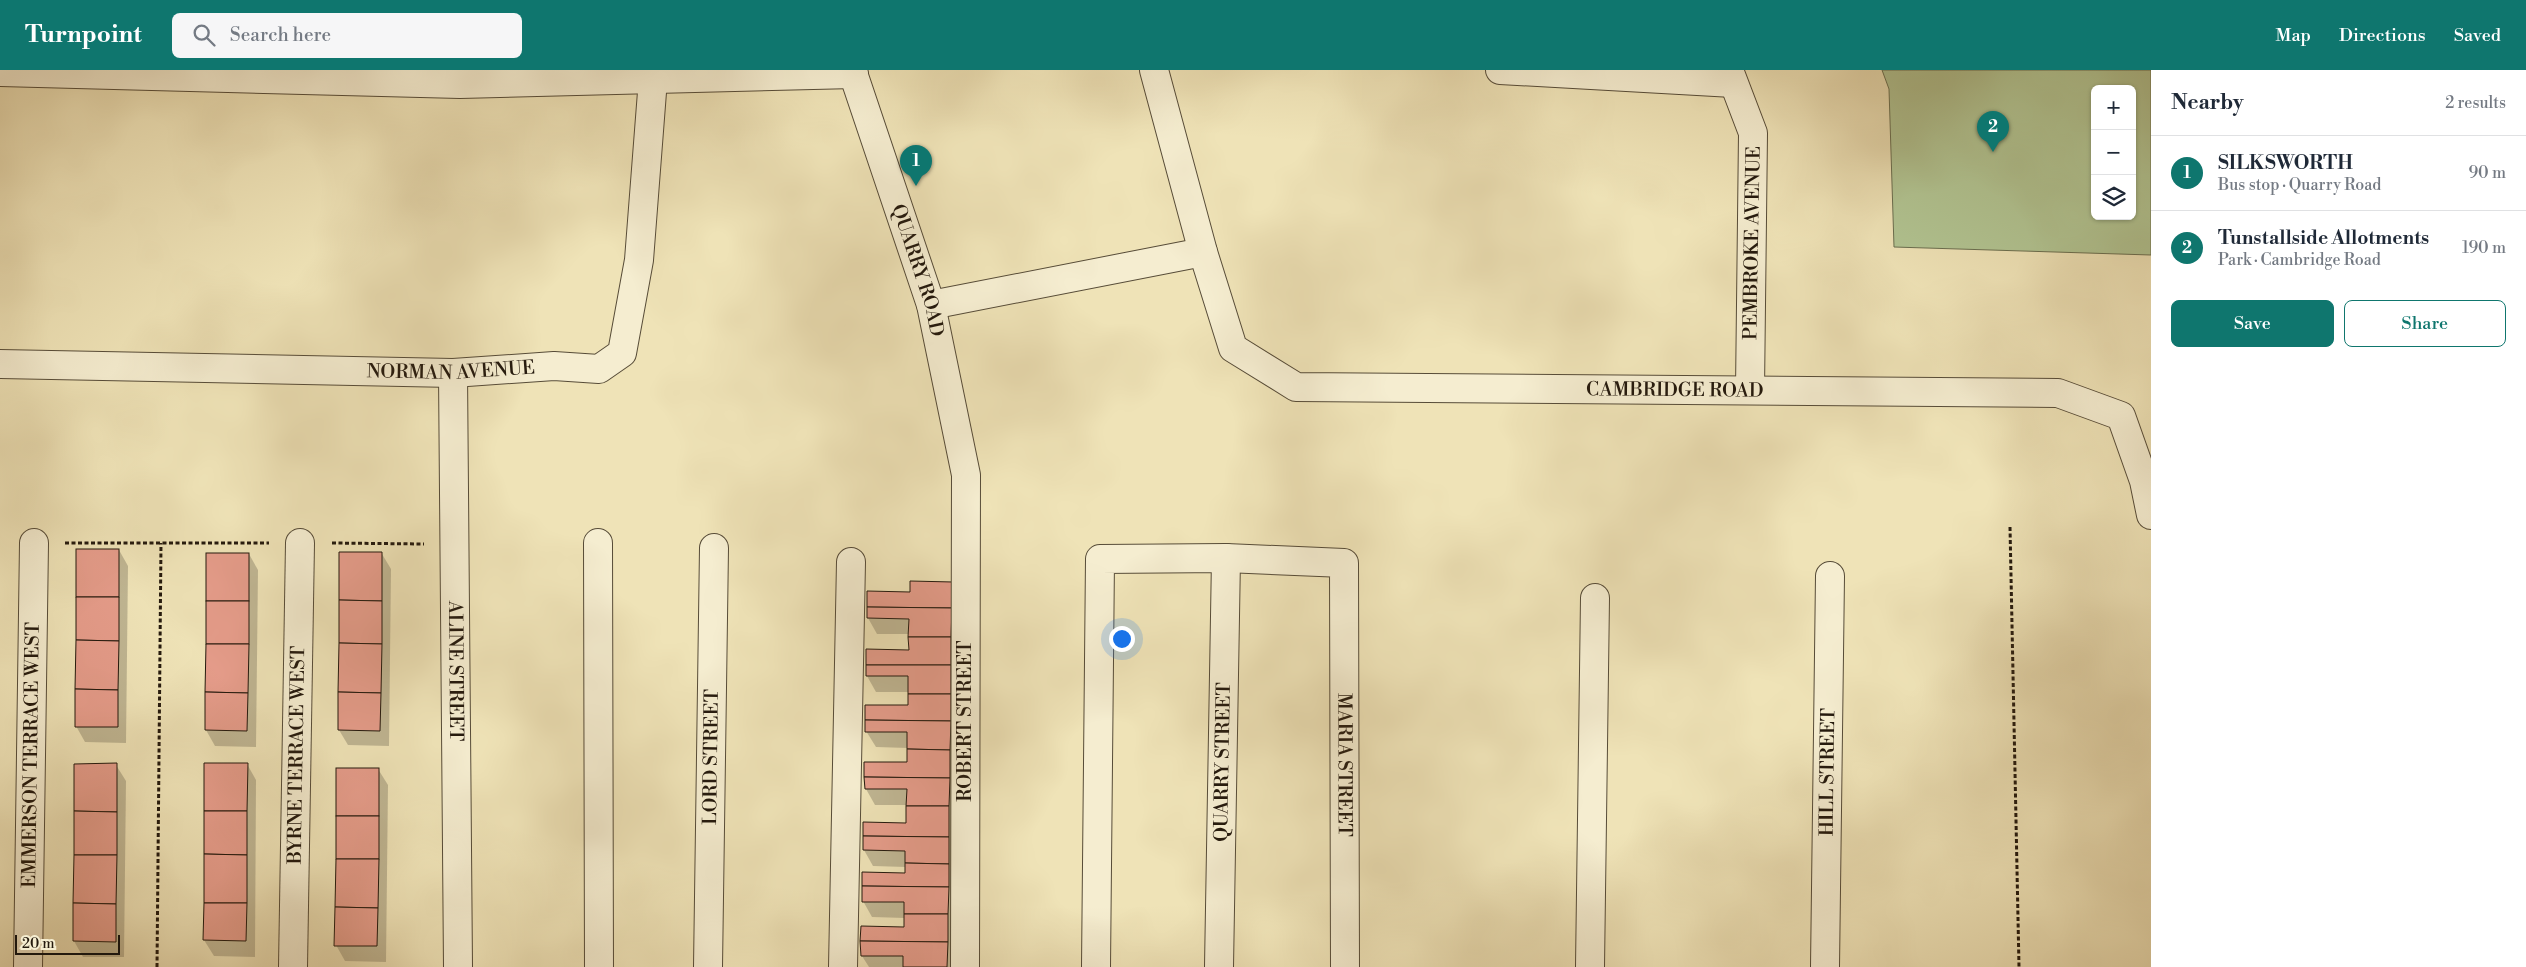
<!DOCTYPE html>
<html lang="en">
<head>
<meta charset="utf-8">
<style>
	:root { --surface:#fff; --page:#f6f6f7; --text:#1f2937; --muted:#747a83; --line:#e0e1e3; --accent:#0f766e }
	body { margin:0; font-family:"Libre Bodoni",serif; background:var(--page); color:var(--text) }
	.controls { position:absolute; right:15px; top:15px; display:grid; overflow:hidden; border-radius:8px; box-shadow:0 1px 4px #0004 }
	.controls button { width:45px; height:45px; display:grid; place-items:center; padding:0; border:0; border-bottom:1px solid var(--line); background:var(--surface); color:var(--text); font:25px sans-serif }
	.scale { position:absolute; left:15px; bottom:12px; width:105px; box-sizing:border-box; padding-left:5px; border:2px solid #24190d; border-top:0; font-size:14px; line-height:18px; white-space:nowrap; color:#24190d; -webkit-text-stroke:4px #f5edd0; paint-order:stroke }
	.you { position:absolute; left:1121px; top:568px; width:18px; height:18px; margin:-12px; border:4px solid #fff; border-radius:50%; background:#1a73e8; box-shadow:0 0 0 8px #1a73e833 }
	.badge { display:grid; place-items:center; width:32px; height:32px; border-radius:50%; background:var(--accent); color:#fff; font-size:16px; font-weight:700 }
	.pin { position:absolute; translate:-50% -41px; filter:drop-shadow(0 1px 2px #0008) }
	.pin::after { content:''; position:absolute; top:26px; width:18px; height:15px; background:inherit; clip-path:polygon(0 0,100% 0,50% 100%) }
	.list { margin:0; padding:0; list-style:none }
	h2 { display:flex; justify-content:space-between; align-items:center; height:65px; margin:0; padding:0 20px; font-size:21px }
	h2 small { font-size:16px; font-weight:400; color:var(--muted) }
	.list li { display:grid; grid-template-columns:32px 1fr auto; gap:15px; align-items:center; box-sizing:border-box; height:75px; padding:0 20px; border-top:1px solid var(--line) }
	.list b { display:block; font-size:19px; white-space:nowrap }
	.list p { margin:0; font-size:16px; white-space:nowrap; color:var(--muted) }
	.list em { font-size:16px; font-style:normal; color:var(--muted) }
	.actions { display:flex; gap:10px; padding:15px 20px }
	.actions a { flex:1; padding:11px 0; border:1px solid var(--accent); border-radius:8px; text-align:center; font-size:18px; color:var(--accent) }
	.actions .main { background:var(--accent); color:#fff }
	.icon { flex:none; width:28px; height:28px; fill:none; stroke:currentColor; stroke-width:2; stroke-linecap:round; stroke-linejoin:round }
	.map { position:relative; flex:none; width:2151px; height:897px; overflow:hidden }
	header { display:flex; align-items:center; gap:30px; box-sizing:border-box; height:70px; padding:0 25px; background:var(--accent); color:#fff }
	header strong { font-size:24px }
	nav { display:flex; gap:28px; margin-inline-start:auto; font-size:18px }
	.search { width:350px; height:45px; background:var(--page); display:flex; align-items:center; gap:12px; box-sizing:border-box; padding:0 18px; border-radius:8px; color:var(--muted); font-size:19px }
	main { display:flex }
	aside { flex:1; background:var(--surface) }
	.map>svg:first-child { display:block }
</style>
</head>
<body>
<header>
<strong>Turnpoint</strong>
<div class="search"><svg class="icon" aria-label="search" viewBox="0 0 24 24"><circle cx="10" cy="10" r="6"/><path d="M15 15l6 6"/></svg>Search here</div>
<nav><a>Map</a><a>Directions</a><a>Saved</a></nav>
</header>
<main>
<div class="map">
<svg width="2151" height="897" viewBox="0 0 2151 897">
	<rect width="100%" height="100%" fill="#efe3b7"/>
	<filter id="stains"><feTurbulence type="fractalNoise" baseFrequency=".004" numOctaves="4"/><feColorMatrix values="0 0 0 0 .2 0 0 0 0 .09 0 0 0 0 .02 0 0 0 .5 -.17"/></filter>
	<radialGradient id="worn" r=".72"><stop offset=".6" stop-color="#630" stop-opacity="0"/><stop offset="1" stop-color="#630" stop-opacity=".3"/></radialGradient>
	<!-- green -->
	<path fill="#b2c593" stroke="#6b6f50" fill-rule="evenodd" d="M1882 0H2151V185L1894 177 1889 19ZM2095 19H2132V146H2095Z"/>
	<!-- shadow -->
	<g fill="#0003">
		<path d="M119 480 128 496 126 673 85 672 76 656Z"/>
		<path d="M249 484 258 500 256 677 215 676 206 660Z"/>
		<path d="M382 484 391 499 389 676 348 675 339 660Z"/>
		<path d="M952 513 956 897H869L862 886 905 859V848L872 847 863 831 906 804V797L873 796 864 780V753L907 754V735H875L866 719 908 694V678L876 677 866 661 909 636V622H876L867 606 910 581V564H877L868 548V523H911Z"/>
		<path d="M205 694H247L256 710 255 887 214 886 204 870Z"/>
		<path d="M116 695 126 711 124 887H83L74 871Z"/>
		<path d="M378 699 388 715 386 892 345 891 336 875Z"/>
	</g>
	<!-- building -->
	<g fill="#e59c8a" stroke="#24190d">
		<rect x="76" y="479" width="43" height="48"/>
		<path d="M339 482H382V531L339 530Z"/>
		<rect x="206" y="483" width="43" height="48"/>
		<path d="M910 511 953 512 952 538 867 537V521L910 522Z"/>
		<path d="M76 527H119V571L76 570Z"/>
		<path d="M339 530 382 531V574L339 573Z"/>
		<rect x="206" y="531" width="43" height="43"/>
		<path d="M867 537 952 538 951 567H908L909 549 867 548Z"/>
		<path d="M908 567H951V595H866V579L909 580Z"/>
		<path d="M76 570 119 571 118 620 75 619Z"/>
		<path d="M339 573 382 574 381 623 338 622Z"/>
		<path d="M206 574H249L248 623 205 622Z"/>
		<path d="M866 595H951V624H908V606H866Z"/>
		<path d="M75 619 118 620V657H75Z"/>
		<path d="M205 622 248 623 247 661 205 660Z"/>
		<path d="M338 622 381 623 380 661 338 660Z"/>
		<path d="M908 624H951V651L865 650V635H908Z"/>
		<path d="M865 650 951 651 950 680 907 679V662H865Z"/>
		<path d="M907 679 950 680V708L864 707V692H907Z"/>
		<path d="M117 693V742L74 741V694Z"/>
		<path d="M204 693H248L247 741H204Z"/>
		<rect x="336" y="698" width="43" height="48"/>
		<path d="M864 707 950 708 949 736H906L907 719H865Z"/>
		<path d="M906 736H949V767L863 766V752L906 753Z"/>
		<path d="M74 741 117 742V785H74Z"/>
		<path d="M204 741H247V785L204 784Z"/>
		<rect x="336" y="746" width="43" height="43"/>
		<path d="M863 766 949 767V794L905 793V781L863 780Z"/>
		<path d="M204 784 247 785V833H204Z"/>
		<path d="M74 785H117L116 834 73 833Z"/>
		<path d="M336 789H379L378 838 335 837Z"/>
		<path d="M905 793 949 794V817L862 816V802L905 803Z"/>
		<path d="M862 816 949 817 948 844H904V832H862Z"/>
		<path d="M73 833 116 834V872L73 871Z"/>
		<path d="M204 833H247L246 871 203 870Z"/>
		<path d="M335 837 378 838 377 876H334Z"/>
		<path d="M904 844H948V872L860 871 861 856 904 857Z"/>
		<path d="M860 871 948 872 947 897H903V886H861Z"/>
	</g>
	<g fill="none" stroke-linecap="round" stroke-linejoin="round">
		<defs>
			<g id="minor">
				<path id="s1" d="M852 0 931 235 966 405 965 897"/>
				<path id="s2" d="M1154 0 1203 182 1233 278 1296 317 2058 323 2121 346 2144 411 2151 445"/>
				<path d="M1500 0 1733 13"/>
				<path d="M1729 0 1753 63 1750 320"/>
				<path d="M0 2 460 14 854 4"/>
				<path d="M931 235 1203 182"/>
				<path id="s3" d="M0 294 453 303 554 296 599 299 622 283 639 190 653 9"/>
				<path id="s4" d="M453 303 458 897"/>
				<path d="M598 473 599 897"/>
				<path id="s5" d="M28 897 34 473"/>
				<path id="s6" d="M293 897 300 473"/>
				<path id="s7" d="M708 897 714 478"/>
				<path d="M843 897 851 492"/>
				<path id="s8" d="M1096 897 1100 489 1226 488 1344 493 1345 897"/>
				<path id="s9" d="M1219 897 1226 488"/>
				<path d="M1590 897 1595 528"/>
				<path id="s10" d="M1825 897 1830 506"/>
			</g>
		</defs>
		<!-- minor casing -->
		<use href="#minor" stroke="#574c38" stroke-width="30"/>
		<!-- path -->
		<g stroke="#24190d" stroke-width="3" stroke-dasharray="4 2.5" stroke-linecap="butt">
			<path d="M2010 457 2019 897"/>
			<path d="M65 473H269"/>
			<path d="M332 473 424 474"/>
			<path d="M157 897 161 473"/>
		</g>
		<!-- minor -->
		<use href="#minor" stroke="#f5edd0" stroke-width="28"/>
	</g>
	<g text-anchor="middle" dominant-baseline="central" stroke-width="4.5" stroke-linejoin="round" paint-order="stroke">
		<!-- street labels -->
		<g font-size="19" fill="#24190d" stroke="#f5edd0">
			<text transform="translate(1752 173) rotate(-89)">PEMBROKE AVENUE</text>
			<text stroke="none"><textPath href="#s1" startOffset="211">QUARRY ROAD</textPath></text>
			<text stroke="none"><textPath href="#s3" startOffset="451">NORMAN AVENUE</textPath></text>
			<text stroke="none"><textPath href="#s2" startOffset="742">CAMBRIDGE ROAD</textPath></text>
			<text stroke="none"><textPath href="#s4" startOffset="298">ALINE STREET</textPath></text>
			<text transform="translate(965 651) rotate(-90)">ROBERT STREET</text>
			<text stroke="none"><textPath href="#s5" startOffset="212">EMMERSON TERRACE WEST</textPath></text>
			<text stroke="none"><textPath href="#s6" startOffset="212">BYRNE TERRACE WEST</textPath></text>
			<text stroke="none"><textPath href="#s7" startOffset="210">LORD STREET</textPath></text>
			<text stroke="none"><textPath href="#s9" startOffset="205">QUARRY STREET</textPath></text>
			<text stroke="none"><textPath href="#s8" startOffset="854">MARIA STREET</textPath></text>
			<text stroke="none"><textPath href="#s10" startOffset="195">HILL STREET</textPath></text>
		</g>
	</g>
	<rect width="100%" height="100%" filter="url(#stains)"/>
	<rect width="100%" height="100%" fill="url(#worn)"/>
</svg>
<div class="controls">
<button>+</button>
<button>−</button>
<button><svg class="icon" aria-label="layers" viewBox="0 0 24 24"><path d="M12 4l9 5-9 5-9-5zM3 14l9 5 9-5"/></svg></button>
</div>
<div class="scale">20 m</div>
<div class="you"></div>
<div class="pin badge" style="left:916px;top:116px">1</div>
<div class="pin badge" style="left:1993px;top:82px">2</div>
</div>
<aside>
<h2>Nearby<small>2 results</small></h2>
<ul class="list">
<li><span class="badge">1</span><div><b>SILKSWORTH</b><p>Bus stop · Quarry Road</p></div><em>90 m</em></li>
<li><span class="badge">2</span><div><b>Tunstallside Allotments</b><p>Park · Cambridge Road</p></div><em>190 m</em></li>
</ul>
<div class="actions"><a class="main">Save</a><a>Share</a></div>
</aside>
</main>
</body>
</html>
